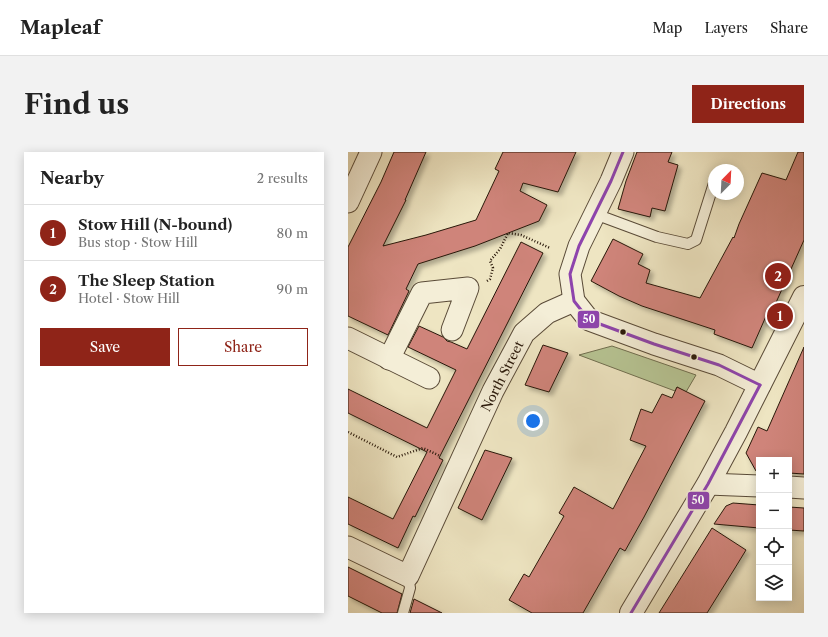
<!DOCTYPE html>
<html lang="en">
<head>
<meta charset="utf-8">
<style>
	:root { --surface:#fff; --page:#f2f2f2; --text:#222; --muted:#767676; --line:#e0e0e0; --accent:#8f2418 }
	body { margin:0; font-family:"Libre Caslon Text",serif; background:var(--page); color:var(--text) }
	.controls { position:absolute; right:12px; bottom:12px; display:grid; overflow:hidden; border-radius:0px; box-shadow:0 2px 10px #0003 }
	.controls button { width:36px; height:36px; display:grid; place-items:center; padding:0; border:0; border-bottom:1px solid var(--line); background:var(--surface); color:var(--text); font:20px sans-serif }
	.compass { position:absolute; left:360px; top:12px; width:36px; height:36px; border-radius:50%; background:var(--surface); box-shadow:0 2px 10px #0003; rotate:24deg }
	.you { position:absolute; left:185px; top:269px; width:14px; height:14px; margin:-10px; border:3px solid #fff; border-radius:50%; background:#1a73e8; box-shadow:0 0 0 6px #1a73e833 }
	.badge { display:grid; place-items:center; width:26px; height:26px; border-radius:50%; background:var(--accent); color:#fff; font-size:13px; font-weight:700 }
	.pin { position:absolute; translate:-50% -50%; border:2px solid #fff; box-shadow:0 1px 4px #0006 }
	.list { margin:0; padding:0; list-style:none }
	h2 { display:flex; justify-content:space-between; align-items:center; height:52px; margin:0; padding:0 16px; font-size:17px }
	h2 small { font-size:13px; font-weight:400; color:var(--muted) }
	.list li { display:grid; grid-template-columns:26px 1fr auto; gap:12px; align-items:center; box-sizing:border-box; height:56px; padding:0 16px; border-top:1px solid var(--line) }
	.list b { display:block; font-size:15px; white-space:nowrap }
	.list p { margin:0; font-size:13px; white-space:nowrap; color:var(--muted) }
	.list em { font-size:13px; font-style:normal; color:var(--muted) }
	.actions { display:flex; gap:8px; padding:12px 16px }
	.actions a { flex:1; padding:9px 0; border:1px solid var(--accent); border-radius:0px; text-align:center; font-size:14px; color:var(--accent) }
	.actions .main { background:var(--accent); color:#fff }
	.icon { flex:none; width:22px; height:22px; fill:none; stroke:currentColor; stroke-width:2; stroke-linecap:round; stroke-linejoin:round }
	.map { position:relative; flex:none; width:456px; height:461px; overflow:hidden; border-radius:0px }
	header { display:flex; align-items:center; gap:24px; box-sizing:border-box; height:56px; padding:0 20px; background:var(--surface); border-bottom:1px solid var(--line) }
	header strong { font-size:19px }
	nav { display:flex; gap:22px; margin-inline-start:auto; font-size:14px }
	.intro { display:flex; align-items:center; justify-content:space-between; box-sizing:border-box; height:96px; padding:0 24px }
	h1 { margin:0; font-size:28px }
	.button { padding:10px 18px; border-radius:0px; background:var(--accent); color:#fff; font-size:14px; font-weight:700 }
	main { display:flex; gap:24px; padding:0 24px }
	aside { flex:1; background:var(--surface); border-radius:0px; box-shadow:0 2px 10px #0003 }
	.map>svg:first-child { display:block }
</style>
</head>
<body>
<header>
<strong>Mapleaf</strong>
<nav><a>Map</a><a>Layers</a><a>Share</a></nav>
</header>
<div class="intro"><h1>Find us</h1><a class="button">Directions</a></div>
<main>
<aside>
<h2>Nearby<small>2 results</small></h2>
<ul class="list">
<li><span class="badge">1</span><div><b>Stow Hill (N-bound)</b><p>Bus stop · Stow Hill</p></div><em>80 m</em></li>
<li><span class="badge">2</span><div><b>The Sleep Station</b><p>Hotel · Stow Hill</p></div><em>90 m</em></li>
</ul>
<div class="actions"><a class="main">Save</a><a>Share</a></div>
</aside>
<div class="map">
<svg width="456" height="461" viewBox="0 0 456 461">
	<defs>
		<filter id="shadow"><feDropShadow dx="3.5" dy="3.5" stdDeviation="2" flood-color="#0004"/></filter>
	</defs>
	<rect width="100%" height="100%" fill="#eee5c2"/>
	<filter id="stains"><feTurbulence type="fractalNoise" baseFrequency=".005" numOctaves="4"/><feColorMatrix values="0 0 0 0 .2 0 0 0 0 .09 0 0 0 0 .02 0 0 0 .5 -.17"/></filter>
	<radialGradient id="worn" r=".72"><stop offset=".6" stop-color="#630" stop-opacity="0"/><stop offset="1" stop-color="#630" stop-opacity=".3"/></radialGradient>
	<!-- green -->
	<path fill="#b7c594" stroke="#706e4f" d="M264 194 348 223 338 240 329 235 327 239 231 203Z"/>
	<!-- building -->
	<g fill="#cf847a" stroke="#29180a" filter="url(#shadow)">
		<path d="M46 0H78L57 48H58L35 94 78 83 128 68 151 19 147 17 155 0H228L210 40 175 31 172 39 199 53 191 69 127 94 70 112 58 137 61 139 40 183 0 164V95L33 30Z"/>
		<path d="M289 0H324L320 10 330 13 317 59 304 56 302 65 270 57 278 29Z"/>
		<path d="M450 0H456V88L422 164 419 162 404 196 366 182 367 178 294 154 271 144 243 129 265 87 295 102 290 112 302 118 298 131 352 146 385 85 386 86 391 72 414 21 438 28Z"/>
		<path d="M173 90 195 101 91 306 95 308 67 365 65 364 50 396 0 372V345L45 367 79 300 0 261V237L79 276 108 218 60 195 71 174 95 185 99 189 103 190 119 197Z"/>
		<path d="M195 193 220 201 201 240 177 233Z"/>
		<path d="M456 195V322L441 321V308H411V319H408L398 301 410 275 419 279Z"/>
		<path d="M329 235 357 249 296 365 277 399 272 396 235 461H184L161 448 176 422 181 425 216 364 211 361 226 335 265 357 298 294 282 288 293 257 304 261 314 242 324 246Z"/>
		<path d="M137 298 164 306 134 368 110 356Z"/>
		<path d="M385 351 411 353V376L366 372 378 354Z"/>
		<path d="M441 355 456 356V379L441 378Z"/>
		<path d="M364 376 398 398 387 416 359 461H311Z"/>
		<path d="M0 415 54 442 49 461H34L0 444Z"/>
		<path d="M66 447 94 461H62Z"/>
	</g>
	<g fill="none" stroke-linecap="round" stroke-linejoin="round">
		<defs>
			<g id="service">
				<path d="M247 62 309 85 340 92 348 88 366 31"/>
				<path d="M55 461 62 436 60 424"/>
			</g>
			<g id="minor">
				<path d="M275 0 263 29 231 94 222 122 226 149 241 168 306 192 371 213 412 233"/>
				<path d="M0 50 23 0"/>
				<path d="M0 186 81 226"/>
				<path d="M41 207 74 141 120 136 104 178"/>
				<path d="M360 332 411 334"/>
				<path d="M441 335 456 336"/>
				<path d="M0 395 60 424 145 239 176 181 199 161 226 149"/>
			</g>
			<path id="tertiary" d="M283 461 360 332 388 280 456 145"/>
		</defs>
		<!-- service casing -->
		<use href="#service" stroke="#5a4b38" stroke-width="12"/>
		<!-- minor casing -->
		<use href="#minor" stroke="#5a4b38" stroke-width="23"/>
		<!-- tertiary casing -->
		<use href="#tertiary" stroke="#5a4b38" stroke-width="24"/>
		<!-- path -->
		<g stroke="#29180a" stroke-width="2.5" stroke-dasharray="1 2" stroke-linecap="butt">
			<path d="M139 129 142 127 145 116 142 109 152 97 160 81 173 83 202 96"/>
			<path d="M0 280 49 305 75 296 92 304"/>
		</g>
		<!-- service -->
		<use href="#service" stroke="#f4eed7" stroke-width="10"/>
		<!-- minor -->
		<use href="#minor" stroke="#f4eed7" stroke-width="21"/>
		<!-- tertiary -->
		<use href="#tertiary" stroke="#f4eed7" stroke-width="22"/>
		<defs>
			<g id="bus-1">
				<path d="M275 0 263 29 231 94 222 122 226 149 241 168 306 192 371 213 412 233"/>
				<path d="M283 461 360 332 412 233"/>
			</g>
		</defs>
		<!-- bus-1 casing -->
		<use href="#bus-1" stroke="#f4eed7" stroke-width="6"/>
		<!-- bus-1 -->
		<use href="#bus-1" stroke="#8e44ad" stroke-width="3"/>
	</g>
	<!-- markers -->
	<g fill="#29180a" stroke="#f4eed7" stroke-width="1.5">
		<circle cx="275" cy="180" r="3.5"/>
		<circle cx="346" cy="205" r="3.5"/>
	</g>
	<g text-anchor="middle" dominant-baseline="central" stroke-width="3" stroke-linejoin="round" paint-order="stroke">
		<!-- street labels -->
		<g font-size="13" fill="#29180a" stroke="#f4eed7">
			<text transform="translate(154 224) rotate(-63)">North Street</text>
		</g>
	</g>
	<g stroke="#f4eed7" stroke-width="1.5">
		<rect x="229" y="158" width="23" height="19" rx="4" fill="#8e44ad"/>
		<rect x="339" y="339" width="23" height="19" rx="4" fill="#8e44ad"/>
	</g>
	<g font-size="11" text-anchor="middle" font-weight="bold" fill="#fff">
		<text x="241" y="171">50</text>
		<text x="350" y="352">50</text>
	</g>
	<rect width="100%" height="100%" filter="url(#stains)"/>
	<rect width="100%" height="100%" fill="url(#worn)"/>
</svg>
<div class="controls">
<button>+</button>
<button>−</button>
<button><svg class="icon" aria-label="locate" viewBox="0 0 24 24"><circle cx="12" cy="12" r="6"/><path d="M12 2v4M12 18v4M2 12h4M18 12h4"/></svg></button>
<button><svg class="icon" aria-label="layers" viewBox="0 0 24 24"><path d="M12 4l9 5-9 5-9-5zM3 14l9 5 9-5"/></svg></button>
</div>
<svg class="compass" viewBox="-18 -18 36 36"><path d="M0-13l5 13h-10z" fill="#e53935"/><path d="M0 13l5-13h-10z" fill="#767676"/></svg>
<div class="you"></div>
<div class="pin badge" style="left:432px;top:164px">1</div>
<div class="pin badge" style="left:430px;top:124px">2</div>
</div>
</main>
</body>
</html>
